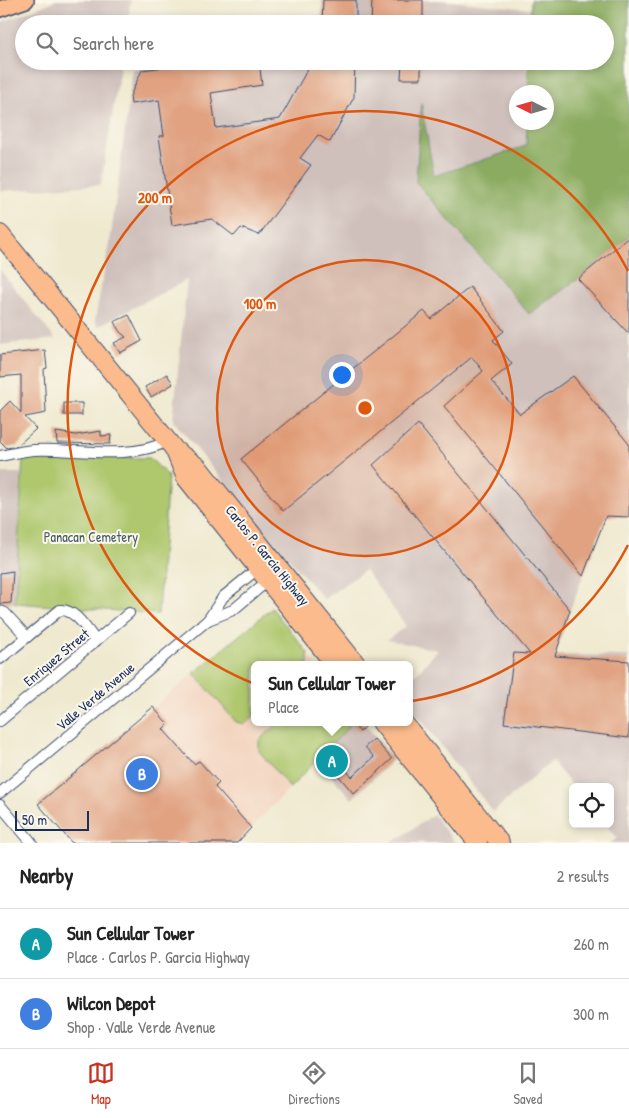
<!DOCTYPE html>
<html lang="en">
<head>
<meta charset="utf-8">
<style>
	:root { --surface:#fff; --page:#f6f6f6; --text:#222; --muted:#767676; --line:#e0e0e0; --accent:#c8321e }
	body { margin:0; font-family:"Patrick Hand",sans-serif; background:var(--page); color:var(--text) }
	.controls { position:absolute; right:15px; bottom:15px; display:grid; overflow:hidden; border-radius:8px; box-shadow:0 2px 8px #0003 }
	.controls button { width:45px; height:45px; display:grid; place-items:center; padding:0; border:0; border-bottom:1px solid var(--line); background:var(--surface); color:var(--text); font:25px sans-serif }
	.compass { position:absolute; left:509px; top:85px; width:45px; height:45px; border-radius:50%; background:var(--surface); box-shadow:0 2px 8px #0003; rotate:275deg }
	.scale { position:absolute; left:15px; bottom:12px; width:74px; box-sizing:border-box; padding-left:5px; border:2px solid #1b2f5e; border-top:0; font-size:14px; line-height:18px; white-space:nowrap; color:#1b2f5e; -webkit-text-stroke:4px #fbf7ec; paint-order:stroke }
	.you { position:absolute; left:341px; top:374px; width:18px; height:18px; margin:-12px; border:4px solid #fff; border-radius:50%; background:#1a73e8; box-shadow:0 0 0 8px #1a73e833 }
	.badge { display:grid; place-items:center; width:32px; height:32px; border-radius:50%; background:var(--accent); color:#fff; font-size:16px; font-weight:700 }
	.pin { position:absolute; translate:-50% -50%; border:2px solid #fff; box-shadow:0 1px 5px #0006 }
	.popup { position:absolute; left:251px; top:661px; width:162px; height:65px; box-sizing:border-box; display:grid; place-content:center; border-radius:8px; background:var(--surface); filter:drop-shadow(0 1px 4px #0005); font-size:16px; white-space:nowrap; color:var(--muted) }
	.popup b { font-size:19px; color:var(--text) }
	.popup::after { content:''; position:absolute; left:50%; top:100%; margin-left:-10px; border:10px solid transparent; border-top-color:var(--surface) }
	.list { margin:0; padding:0; list-style:none }
	h2 { display:flex; justify-content:space-between; align-items:center; height:65px; margin:0; padding:0 20px; font-size:21px }
	h2 small { font-size:16px; font-weight:400; color:var(--muted) }
	.list li { display:grid; grid-template-columns:32px 1fr auto; gap:15px; align-items:center; box-sizing:border-box; height:70px; padding:0 20px; border-top:1px solid var(--line) }
	.list b { display:block; font-size:19px; white-space:nowrap }
	.list p { margin:0; font-size:16px; white-space:nowrap; color:var(--muted) }
	.list em { font-size:16px; font-style:normal; color:var(--muted) }
	.icon { flex:none; width:28px; height:28px; fill:none; stroke:currentColor; stroke-width:2; stroke-linecap:round; stroke-linejoin:round }
	.map { position:relative; flex:none; width:629px; height:843px; overflow:hidden }
	.search { position:absolute; background:var(--surface); box-shadow:0 2px 8px #0003; left:15px; right:15px; top:15px; height:55px; display:flex; align-items:center; gap:12px; box-sizing:border-box; padding:0 18px; border-radius:28px; color:var(--muted); font-size:19px }
	.sheet { height:205px; background:var(--surface) }
	nav { display:flex; justify-content:space-around; align-items:center; box-sizing:border-box; height:70px; border-top:1px solid var(--line); background:var(--surface); font-size:14px; color:var(--muted) }
	nav a { display:grid; justify-items:center; gap:2px }
	nav .on { color:var(--accent) }
	.map>svg:first-child { display:block }
</style>
</head>
<body>
<div class="map">
<svg width="629" height="843" viewBox="0 0 629 843">
	<rect width="100%" height="100%" fill="#fbf7ec"/>
	<filter id="ink" filterUnits="userSpaceOnUse"><feTurbulence type="fractalNoise" baseFrequency=".02" numOctaves="2"/><feDisplacementMap in="SourceGraphic" scale="10" xChannelSelector="R" yChannelSelector="G"/><feConvolveMatrix kernelMatrix="1 2 1 2 8 2 1 2 1" color-interpolation-filters="sRGB"/></filter>
	<filter id="wash" filterUnits="userSpaceOnUse"><feTurbulence type="fractalNoise" baseFrequency=".0096" numOctaves="4" result="noise"/><feDisplacementMap in="SourceGraphic" scale="20" xChannelSelector="R" yChannelSelector="G"/><feGaussianBlur stdDeviation="1.12" result="paint"/><feColorMatrix in="noise" values="0 0 0 0 0 0 0 0 0 0 0 0 0 0 0 0 0 1.4 0 .05"/><feComposite in="paint" operator="in"/></filter>
	<g filter="url(#wash)">
		<rect width="100%" height="100%" fill="#efe9cf"/>
		<!-- built -->
		<path fill="#f3d4bf" d="M272 608 317 665H255V722H353L237 843H72L38 804Z"/>
		<!-- industrial -->
		<g fill="#cfc0bb">
			<path d="M57 0H131L127 24H24V61H121L101 185 0 191V23Z"/>
			<path d="M322 0H438L531 9 530 24H321Z"/>
			<path d="M186 61H529L528 92H516V122L527 123V146L434 176 422 106 416 182 529 314 578 279 629 237V517L606 516 570 610 555 655 629 656V843H611L617 838 605 824H610V787H573L552 761 493 812 410 706V680L438 650 387 640 406 626 365 570 324 599 262 528 173 420 187 280 98 326 95 320 111 235 133 69Z"/>
			<path d="M0 270 55 339 0 345Z"/>
			<path d="M0 473H21L15 603 0 605Z"/>
			<path d="M353 722H363L394 759 352 799 317 760Z"/>
			<path d="M433 814 455 843H392L433 815Z"/>
		</g>
		<!-- green -->
		<g fill="#afc86e" stroke="#657c66">
			<path d="M23 457 150 458 168 476 158 614 15 603Z"/>
			<path d="M272 608 308 653V665H255L254 716 245 724 236 722 194 673Z"/>
			<path d="M280 722H353L290 788 259 751V740Z"/>
		</g>
		<!-- forest -->
		<path fill="#8bac61" stroke="#536e60" d="M531 0H629V237L578 279 529 314 416 182 421 103 434 176 526 146 527 123 546 122V92H528L529 61H605V24H530Z"/>
		<g id="blocks">
			<!-- building -->
			<g fill="#e0a281">
				<path d="M323 0H356V24H322Z"/>
				<path d="M372 0H423V24H371Z"/>
				<path d="M208 61H259L262 85 211 93 216 128 280 119 312 61H355L354 97 330 142 318 135 300 158 311 165 259 235 241 228 234 236 212 219 172 225 159 136H164L159 100 131 104 130 96 142 70Z"/>
				<path d="M402 61H421V79H401Z"/>
				<path d="M629 237V334L578 279Z"/>
				<path d="M470 287 504 331 493 340 512 364 491 381 520 414 573 376 629 444V517L606 516 583 576 444 406 483 371 472 357 283 511 241 459 424 311 431 319Z"/>
				<path d="M129 315 142 341 120 353 114 343 126 337 120 332 114 322Z"/>
				<path d="M45 350 47 368 44 369 46 413 25 417 36 429 17 446 7 448 0 441V411L10 401 21 413V375L0 377V355Z"/>
				<path d="M167 374 173 384 151 397 145 387Z"/>
				<rect x="64" y="403" width="18" height="12"/>
				<path d="M418 424 570 610 555 656 629 661V738L504 723 514 653 530 654 373 465Z"/>
				<path d="M101 431V436L111 435 110 444 57 443 56 432 76 435Z"/>
				<path d="M13 571 11 603 0 604V573Z"/>
				<path d="M153 707 168 724 163 729 194 764 199 761 219 783 215 787 251 828 237 843H72L38 804Z"/>
				<path d="M351 722H362L366 726 360 732Z"/>
				<path d="M374 739 392 759 354 794 326 761 333 755 352 777 374 757 365 747Z"/>
			</g>
		</g>
	</g>
	<g filter="url(#ink)">
		<use href="#blocks" fill-opacity="0" stroke="#3b4b6f" stroke-width="1"/>
		<g fill="none" stroke-linecap="round" stroke-linejoin="round">
			<defs>
				<g id="street">
					<path d="M0 456C11 454 22 451 34 450 73 448 132 461 167 441"/>
					<path d="M0 611 5 613 27 637"/>
					<path d="M208 620 233 610 271 578"/>
					<path d="M0 659 60 610C76 609 87 630 96 641"/>
					<path d="M0 721 129 613"/>
					<path d="M0 793 208 620 223 597 261 566"/>
					<path d="M0 805 32 843"/>
				</g>
				<path id="primary" d="M0 9 26 0"/>
				<g id="highway">
					<path d="M0 234 175 450 198 467 357 665"/>
					<path d="M175 451 186 478 335 665"/>
					<path d="M381 722 478 843"/>
					<path d="M403 722 500 843"/>
				</g>
			</defs>
			<!-- street casing -->
			<use href="#street" stroke="#3b4b6f" stroke-width="12"/>
			<!-- primary casing -->
			<use href="#primary" stroke="#3b4b6f" stroke-width="18"/>
			<!-- highway casing -->
			<use href="#highway" stroke="#3b4b6f" stroke-width="20"/>
			<!-- street -->
			<use href="#street" stroke="#fff" stroke-width="10"/>
			<!-- primary -->
			<use href="#primary" stroke="#fbbb8d" stroke-width="15"/>
			<!-- highway -->
			<use href="#highway" stroke="#fbbb8d" stroke-width="18"/>
		</g>
	</g>
	<!-- distance rings -->
	<circle cx="365" cy="408" r="148" fill="#de5710" fill-opacity=".12"/>
	<g fill="none" stroke="#de5710" stroke-width="2.5">
		<circle cx="365" cy="408" r="148"/>
		<path d="M628 545A297 297 0 1 1 628 271"/>
	</g>
	<g text-anchor="middle" dominant-baseline="central" stroke-width="4" stroke-linejoin="round" paint-order="stroke">
		<!-- park labels -->
		<g font-size="14" fill="#475d63" stroke="#fbf7ec">
			<text x="91" y="536">Panacan Cemetery</text>
		</g>
		<!-- street labels -->
		<g font-size="14" fill="#1b2f5e" stroke="#fbf7ec">
			<text transform="translate(268 555) rotate(51)">Carlos P. Garcia Highway</text>
			<text transform="translate(56 657) rotate(-40)">Enriquez Street</text>
			<text transform="translate(95 696) rotate(-40)">Valle Verde Avenue</text>
		</g>
	</g>
	<circle cx="365" cy="408" r="8" fill="#de5710" stroke="#fbf7ec" stroke-width="2.5"/>
	<g font-size="15" text-anchor="middle" font-weight="bold" fill="#de5710" stroke="#fbf7ec" stroke-width="4" stroke-linejoin="round" paint-order="stroke">
		<text x="155" y="203">200 m</text>
		<text x="260" y="309">100 m</text>
	</g>
</svg>
<div class="controls">
<button><svg class="icon" aria-label="locate" viewBox="0 0 24 24"><circle cx="12" cy="12" r="6"/><path d="M12 2v4M12 18v4M2 12h4M18 12h4"/></svg></button>
</div>
<svg class="compass" viewBox="-18 -18 36 36"><path d="M0-13l5 13h-10z" fill="#e53935"/><path d="M0 13l5-13h-10z" fill="#767676"/></svg>
<div class="scale">50 m</div>
<div class="you"></div>
<div class="pin badge" style="left:332px;top:761px;background:#0f9aa8">A</div>
<div class="popup"><b>Sun Cellular Tower</b>Place</div>
<div class="pin badge" style="left:142px;top:774px;background:#3f7fe0">B</div>
<div class="search"><svg class="icon" aria-label="search" viewBox="0 0 24 24"><circle cx="10" cy="10" r="6"/><path d="M15 15l6 6"/></svg>Search here</div>
</div>
<section class="sheet">
<h2>Nearby<small>2 results</small></h2>
<ul class="list">
<li><span class="badge" style="background:#0f9aa8">A</span><div><b>Sun Cellular Tower</b><p>Place · Carlos P. Garcia Highway</p></div><em>260 m</em></li>
<li><span class="badge" style="background:#3f7fe0">B</span><div><b>Wilcon Depot</b><p>Shop · Valle Verde Avenue</p></div><em>300 m</em></li>
</ul>
</section>
<nav>
<a class="on"><svg class="icon" aria-label="map" viewBox="0 0 24 24"><path d="M3 6l6-2 6 2 6-2v14l-6 2-6-2-6 2zM9 4v14M15 6v14"/></svg>Map</a>
<a><svg class="icon" aria-label="directions" viewBox="0 0 24 24"><path d="M12 3l9 9-9 9-9-9zM9 14v-3h6M13 9l2 2-2 2"/></svg>Directions</a>
<a><svg class="icon" aria-label="saved" viewBox="0 0 24 24"><path d="M7 4h10v16l-5-4-5 4z"/></svg>Saved</a>
</nav>
</body>
</html>
